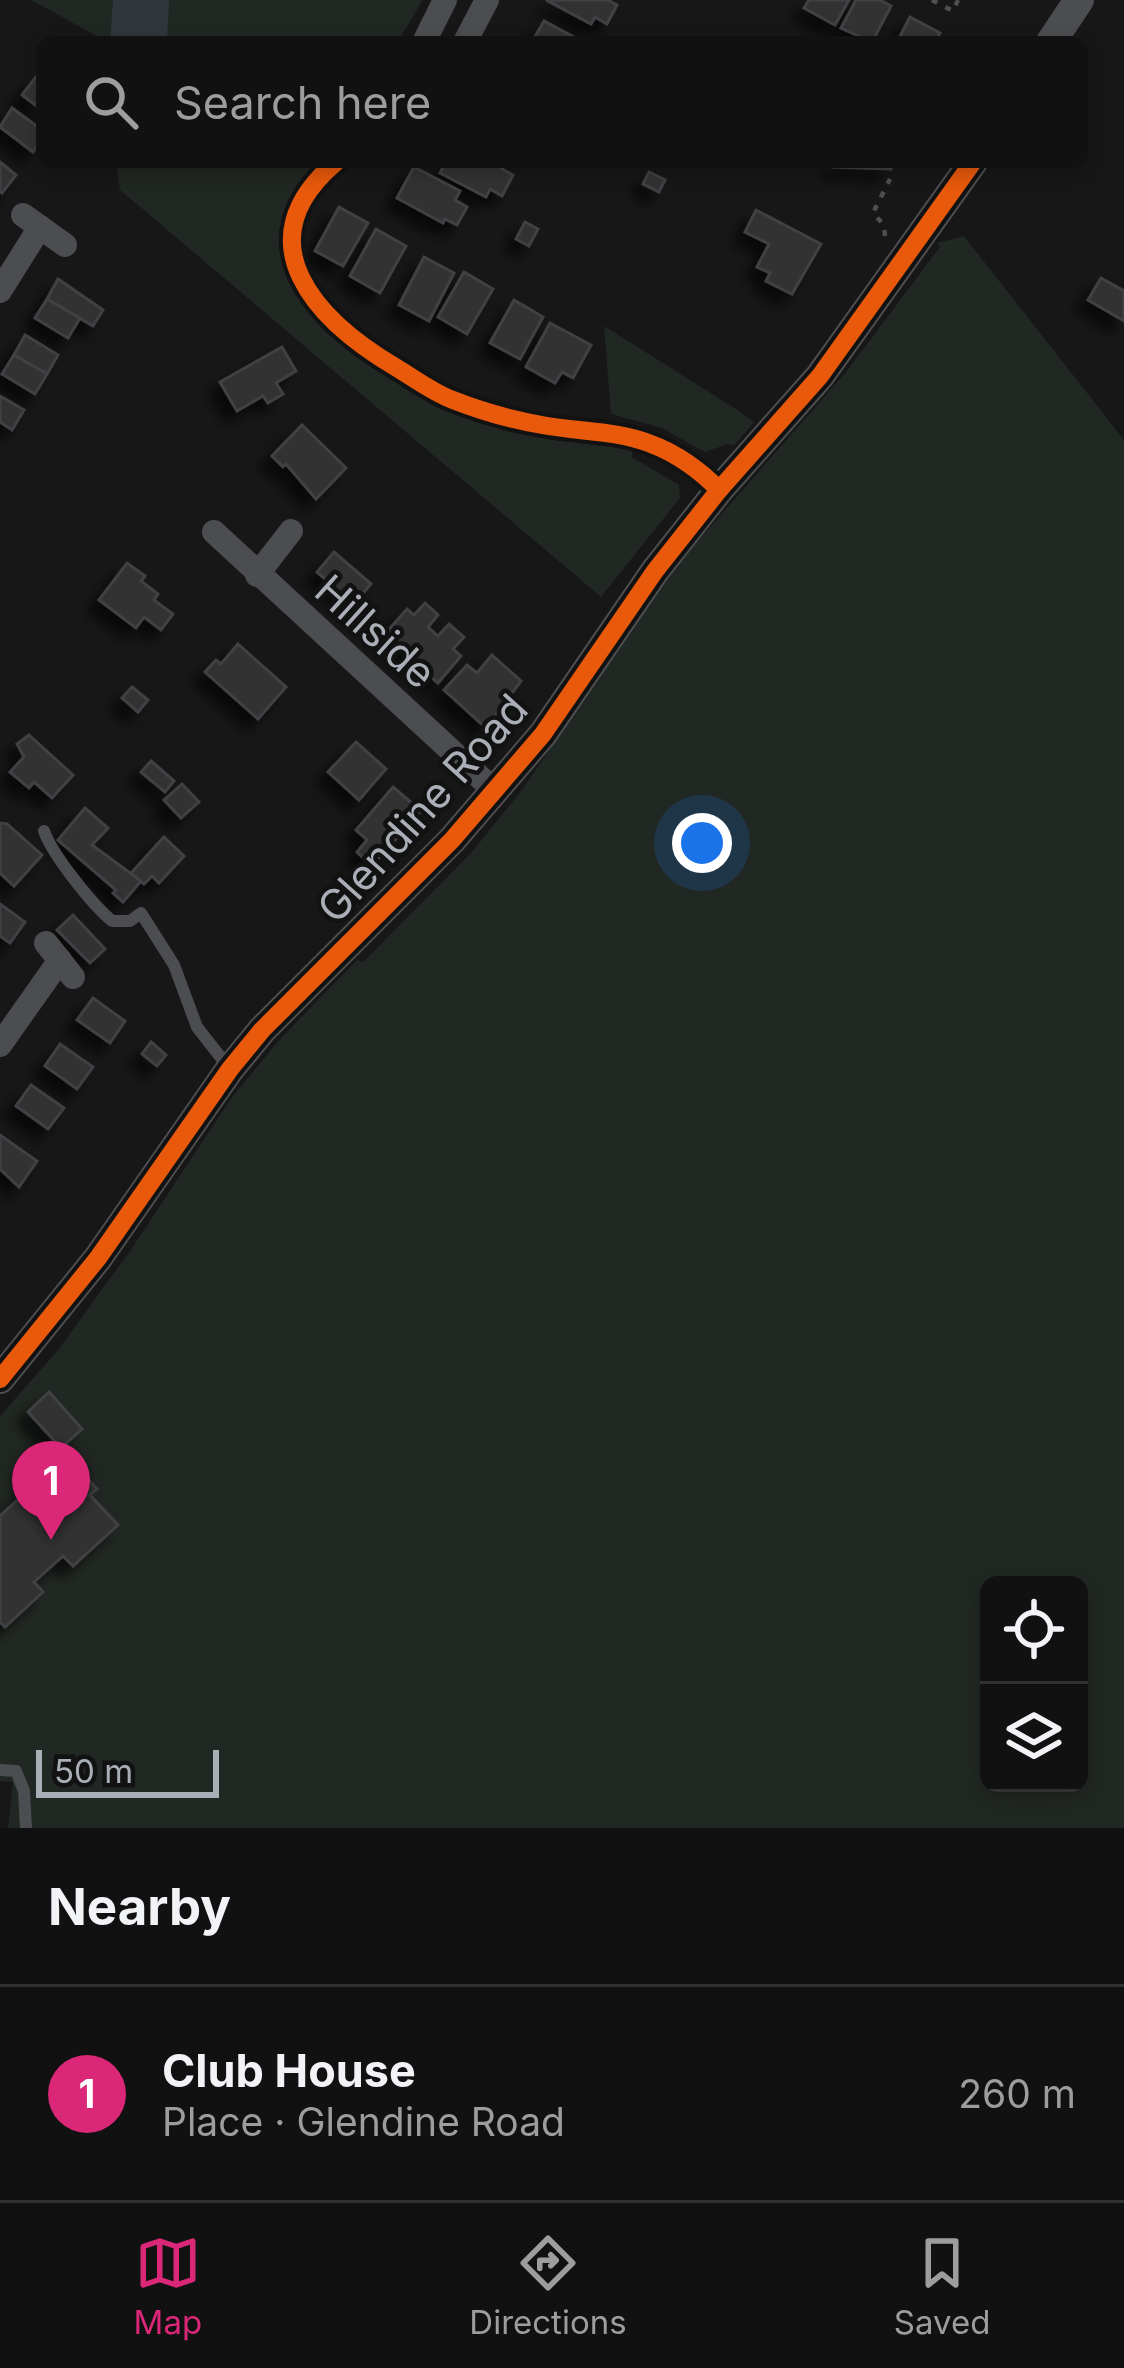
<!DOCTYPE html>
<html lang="en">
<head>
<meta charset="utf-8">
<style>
	:root { --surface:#111112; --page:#1a1a1b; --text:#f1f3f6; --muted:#9c9d9f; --line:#303132; --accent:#db2777 }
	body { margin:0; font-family:Inter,sans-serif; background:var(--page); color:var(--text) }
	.controls { position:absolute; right:36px; bottom:36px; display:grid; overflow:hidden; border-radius:18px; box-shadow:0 6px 18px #0003 }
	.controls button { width:108px; height:108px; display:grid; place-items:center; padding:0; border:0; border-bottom:3px solid var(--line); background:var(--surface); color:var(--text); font:60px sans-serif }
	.scale { position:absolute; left:36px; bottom:30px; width:183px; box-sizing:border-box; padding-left:12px; border:6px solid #aaaeb7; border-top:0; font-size:33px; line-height:42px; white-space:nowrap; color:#aaaeb7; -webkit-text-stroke:9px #121213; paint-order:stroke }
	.you { position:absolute; left:702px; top:843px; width:42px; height:42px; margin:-30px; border:9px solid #fff; border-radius:50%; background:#1a73e8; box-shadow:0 0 0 18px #1a73e833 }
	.badge { display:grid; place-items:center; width:78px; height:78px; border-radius:50%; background:var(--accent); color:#fff; font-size:39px; font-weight:700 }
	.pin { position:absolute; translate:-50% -99px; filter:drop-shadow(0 3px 6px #0008) }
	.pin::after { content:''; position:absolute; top:63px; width:42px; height:36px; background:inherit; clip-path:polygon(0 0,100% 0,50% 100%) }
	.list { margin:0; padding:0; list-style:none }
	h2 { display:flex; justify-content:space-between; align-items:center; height:156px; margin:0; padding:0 48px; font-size:51px }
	h2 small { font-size:39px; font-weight:400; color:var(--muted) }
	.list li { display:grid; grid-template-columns:78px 1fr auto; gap:36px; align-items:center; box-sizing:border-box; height:216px; padding:0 48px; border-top:3px solid var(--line) }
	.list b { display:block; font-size:45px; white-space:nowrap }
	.list p { margin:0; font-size:39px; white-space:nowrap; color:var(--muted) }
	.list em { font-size:39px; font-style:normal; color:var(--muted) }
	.icon { flex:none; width:66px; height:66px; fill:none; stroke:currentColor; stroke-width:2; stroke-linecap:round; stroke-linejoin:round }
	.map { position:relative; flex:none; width:1124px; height:1828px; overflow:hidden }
	.search { position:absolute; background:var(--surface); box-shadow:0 6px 18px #0003; left:36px; right:36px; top:36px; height:132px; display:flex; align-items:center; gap:30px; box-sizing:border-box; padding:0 42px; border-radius:18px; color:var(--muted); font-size:45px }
	.sheet { height:372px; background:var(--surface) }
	nav { display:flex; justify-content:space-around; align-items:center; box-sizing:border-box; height:168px; border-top:3px solid var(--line); background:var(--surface); font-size:33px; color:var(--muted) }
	nav a { display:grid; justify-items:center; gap:6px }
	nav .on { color:var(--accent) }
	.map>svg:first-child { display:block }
</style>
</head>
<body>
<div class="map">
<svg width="1124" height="1828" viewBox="0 0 1124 1828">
	<defs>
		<filter id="shadow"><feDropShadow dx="-11" dy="11" stdDeviation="6" flood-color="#0009"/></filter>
	</defs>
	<rect width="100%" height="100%" fill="#171718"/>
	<!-- green -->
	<g fill="#212722" fill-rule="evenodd">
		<path d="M31 0H423L400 38 403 42H97L95 35Z"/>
		<path d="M116 162H318C289 194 281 225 286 267L429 400 483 424 554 440 633 447 632 457 679 485 680 498 601 597 120 190Z"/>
		<path d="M964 236 1124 440V1828H8L13 1782 0 1781V1416L58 1350 130 1251 232 1097 280 1039 357 960 363 962 471 853 522 790 668 575 846 372 940 247 937 243ZM989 1585H1079V1783H989Z"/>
		<path d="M604 326 736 409 754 422 734 446 728 444 705 452 662 428 611 414Z"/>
	</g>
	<!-- water -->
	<path fill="#2f373c" d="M113 0H169L167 42H110Z"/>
	<!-- building -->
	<g fill="#323233" stroke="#404144" stroke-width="3" filter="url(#shadow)">
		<path d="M546 0H608L617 5 607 24 595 17 591 24Z"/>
		<path d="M809 0H849L835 25 804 8Z"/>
		<path d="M856 0H880L891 6 872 42 841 28Z"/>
		<path d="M910 17 940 33 936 42H897Z"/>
		<path d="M544 21 583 42H532Z"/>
		<path d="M36 77 42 82V110L22 95Z"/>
		<path d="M12 108 42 130V139L33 152 0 127Z"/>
		<path d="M0 162 16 175 2 193 0 191Z"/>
		<path d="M446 162H501L504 164 502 169 513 175 502 196 490 189 486 197 440 173Z"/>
		<path d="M834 162H891V169L833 167Z"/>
		<path d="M414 167 460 191 455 200 467 207 457 225 445 219 443 223 397 198Z"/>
		<path d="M649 172 665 180 659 192 643 184Z"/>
		<path d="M339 207 368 223 343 266 315 251Z"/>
		<path d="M756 210 821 244 792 294 766 281 770 273 757 267 769 244 745 232Z"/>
		<path d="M525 222 538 229 529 246 516 239Z"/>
		<path d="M376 229 406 246 380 293 350 276Z"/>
		<path d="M424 257 454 273 429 321 399 305Z"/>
		<path d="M464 272 493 289 467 334 438 317Z"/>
		<path d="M1101 278 1124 291V321L1088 300Z"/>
		<path d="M58 279 103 310 93 326 47 299Z"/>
		<path d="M47 299 80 318 68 338 35 318Z"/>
		<path d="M514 300 543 317 520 359 490 343Z"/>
		<path d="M550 323 591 345 573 378 562 372 555 383 526 367Z"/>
		<path d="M25 335 58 355 47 374 14 355Z"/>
		<path d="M282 347 296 371 276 383 283 394 268 403 263 396 237 411 220 382Z"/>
		<path d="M14 355 47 374 35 394 2 374Z"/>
		<path d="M0 396 24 410 12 430 0 422Z"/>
		<path d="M302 425 346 468 316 499 286 464 283 467 272 456Z"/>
		<path d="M334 552 371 584 354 604 317 572Z"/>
		<path d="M127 563 145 576 141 581 158 594 154 600 173 614 161 630 144 617 136 628 99 600Z"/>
		<path d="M425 603 438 615 428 627 438 636 449 624 464 637 453 649 461 656 438 683 384 635 407 609 414 615Z"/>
		<path d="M238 644 286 687 258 719 205 672 216 660 221 664Z"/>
		<path d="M492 655 521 681 486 728 444 690 467 665 477 673Z"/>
		<path d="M132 687 148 700 138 712 122 698Z"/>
		<path d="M29 735 73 775 52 798 34 782 29 788 10 772 24 757 17 744Z"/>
		<path d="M356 742 386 769 359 800 328 772Z"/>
		<path d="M151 761 174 781 165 792 141 772Z"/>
		<path d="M182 784 199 802 181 818 164 800Z"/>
		<path d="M393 787 421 811 372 866 357 852 367 840 356 830Z"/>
		<path d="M85 808 108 828 92 845 141 881 123 902 113 893 116 890 58 840Z"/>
		<path d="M0 823 7 824 42 855 14 886 0 873Z"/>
		<path d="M164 837 184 856 159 883 152 876 144 884 131 873Z"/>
		<path d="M0 904 25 922 10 943 0 936Z"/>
		<path d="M73 915 105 949 90 963 57 930Z"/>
		<path d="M93 998 125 1021 110 1043 77 1020Z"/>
		<path d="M151 1042 166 1055 157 1066 142 1054Z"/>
		<path d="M60 1044 93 1067 77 1089 45 1066Z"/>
		<path d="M31 1085 64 1108 48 1129 16 1106Z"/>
		<path d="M0 1135 37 1161 19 1187 0 1169Z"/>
		<path d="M49 1392 82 1429 61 1448 28 1412Z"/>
		<path d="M66 1456 97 1489 90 1495 118 1525 73 1566 63 1556 34 1582 43 1592 5 1627 0 1622V1516Z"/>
	</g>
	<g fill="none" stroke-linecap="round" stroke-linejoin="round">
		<!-- path -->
		<g stroke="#4d4f51" stroke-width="4.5" stroke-dasharray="6 9" stroke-linecap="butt">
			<path d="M932 0 953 11 958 0"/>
			<path d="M885 236 884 225 873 213 890 179"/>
		</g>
		<!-- service -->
		<g stroke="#4c4d50" stroke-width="12">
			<path d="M44 831C53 856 92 904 112 921H130L141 913 174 965 197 1027 229 1068"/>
			<path d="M0 1770 16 1771 24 1791 26 1828"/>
		</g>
		<!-- minor -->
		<g stroke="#4c4d50" stroke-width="24">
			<path d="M424 42 445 0"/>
			<path d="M465 42 487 0"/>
			<path d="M336 162C241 242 317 321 397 368 415 379 434 393 453 400 481 411 513 420 542 425 578 432 616 430 651 444 676 453 701 471 719 490"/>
			<path d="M23 215 65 245"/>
			<path d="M0 291 40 227"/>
			<path d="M214 532 496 792"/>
			<path d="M257 575 291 531"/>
			<path d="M46 943 73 977"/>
			<path d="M0 1045 60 960"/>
		</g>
		<!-- tertiary -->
		<g stroke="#4c4d50" stroke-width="30">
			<path d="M1051 42 1079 0"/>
			<path d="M0 1379 98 1258 230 1069 262 1030 452 840 543 734 655 571 719 490 820 376 973 162"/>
		</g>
		<defs>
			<g id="cycleway">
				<path d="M336 162C241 242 317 321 397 368 415 379 434 393 453 400 481 411 513 420 542 425 578 432 616 430 651 444 676 453 701 471 719 490"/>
				<path d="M0 1379 98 1258 230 1069 262 1030 452 840 543 734 655 571 719 490 820 376 973 162"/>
			</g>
		</defs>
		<!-- cycleway casing -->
		<use href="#cycleway" stroke="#121213" stroke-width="26"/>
		<!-- cycleway -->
		<use href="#cycleway" stroke="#e8590c" stroke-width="18"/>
	</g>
	<g text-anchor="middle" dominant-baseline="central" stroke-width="9" stroke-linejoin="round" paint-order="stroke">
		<!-- street labels -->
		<g font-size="42" fill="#aaaeb7" stroke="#121213">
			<text transform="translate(376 631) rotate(42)">Hillside</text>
			<text transform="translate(422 808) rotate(-48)">Glendine Road</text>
		</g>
	</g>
</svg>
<div class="controls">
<button><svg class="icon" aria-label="locate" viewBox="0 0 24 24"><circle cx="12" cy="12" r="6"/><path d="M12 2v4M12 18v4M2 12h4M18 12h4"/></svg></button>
<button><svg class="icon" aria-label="layers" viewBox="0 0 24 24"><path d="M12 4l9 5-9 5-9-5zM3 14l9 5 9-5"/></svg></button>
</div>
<div class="scale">50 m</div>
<div class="you"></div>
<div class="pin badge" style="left:51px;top:1540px">1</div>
<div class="search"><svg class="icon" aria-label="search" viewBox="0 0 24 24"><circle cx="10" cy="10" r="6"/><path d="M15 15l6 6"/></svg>Search here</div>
</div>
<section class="sheet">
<h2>Nearby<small></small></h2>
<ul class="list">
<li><span class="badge">1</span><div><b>Club House</b><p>Place · Glendine Road</p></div><em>260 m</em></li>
</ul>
</section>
<nav>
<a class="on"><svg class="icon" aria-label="map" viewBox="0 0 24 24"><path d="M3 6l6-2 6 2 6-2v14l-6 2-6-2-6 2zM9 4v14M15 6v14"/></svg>Map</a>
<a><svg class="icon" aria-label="directions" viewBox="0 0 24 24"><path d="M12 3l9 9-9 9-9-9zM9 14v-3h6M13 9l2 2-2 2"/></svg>Directions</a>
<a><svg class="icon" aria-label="saved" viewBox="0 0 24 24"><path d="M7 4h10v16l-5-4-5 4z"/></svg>Saved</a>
</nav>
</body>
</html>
